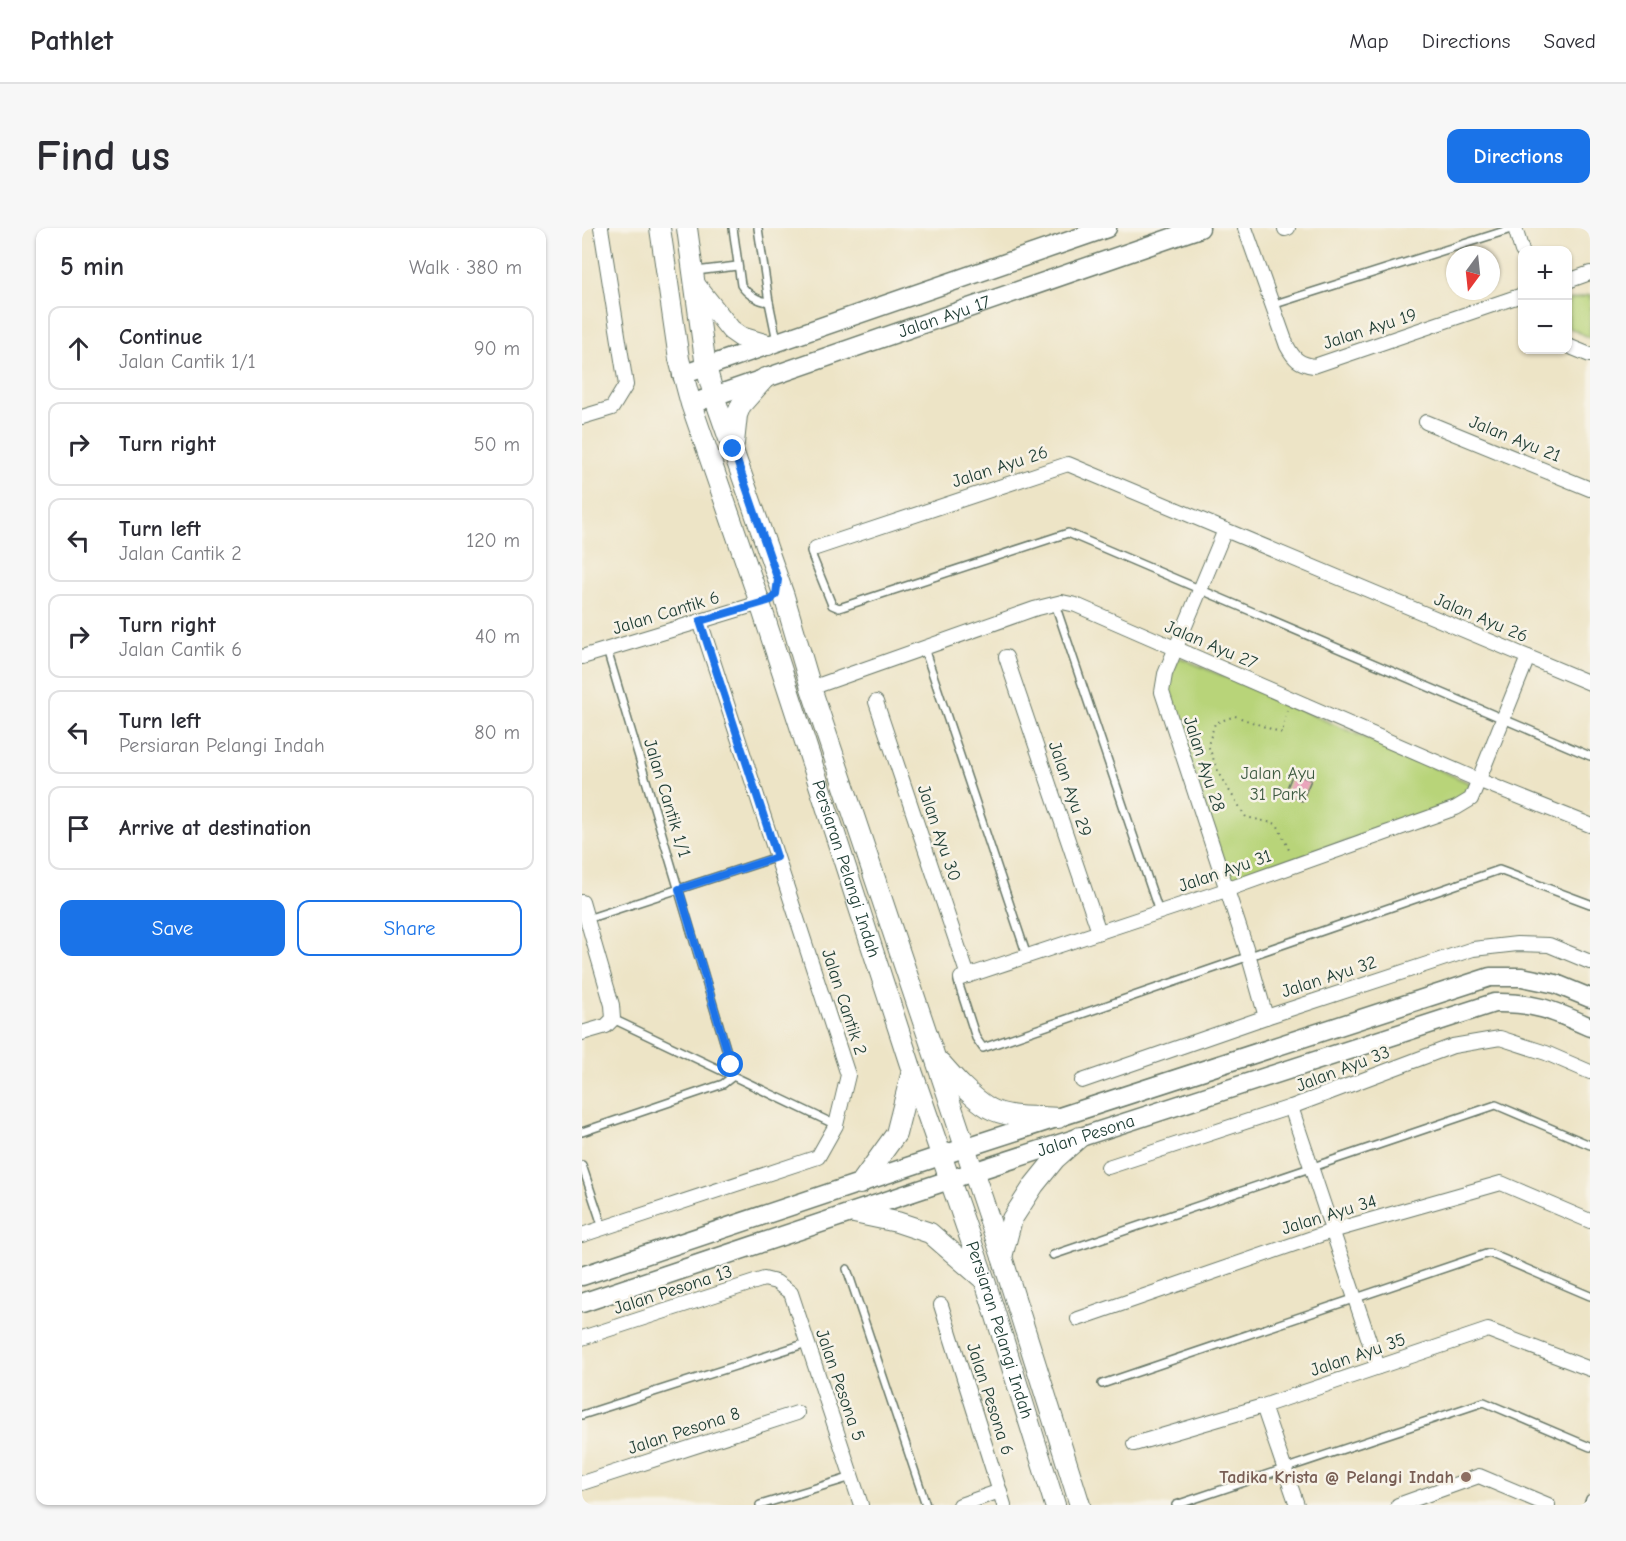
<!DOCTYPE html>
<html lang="en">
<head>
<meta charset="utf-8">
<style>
	:root { --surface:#fff; --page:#f7f7f7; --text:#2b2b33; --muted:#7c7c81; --line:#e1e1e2; --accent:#1a73e8 }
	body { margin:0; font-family:"Comic Neue",sans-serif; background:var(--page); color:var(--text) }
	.controls { position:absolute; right:18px; top:18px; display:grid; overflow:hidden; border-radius:12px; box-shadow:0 2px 4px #0004 }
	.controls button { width:54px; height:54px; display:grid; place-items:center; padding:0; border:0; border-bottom:2px solid var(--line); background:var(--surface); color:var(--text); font:30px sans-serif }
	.compass { position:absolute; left:864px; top:18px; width:54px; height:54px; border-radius:50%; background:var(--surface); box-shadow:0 2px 4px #0004; rotate:195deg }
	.stop { position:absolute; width:18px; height:18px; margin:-14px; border:4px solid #1a73e8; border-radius:50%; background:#fff }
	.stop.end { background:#1a73e8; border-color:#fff; box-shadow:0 2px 6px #0008 }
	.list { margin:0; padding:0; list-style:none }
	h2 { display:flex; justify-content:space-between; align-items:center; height:78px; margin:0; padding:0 24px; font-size:26px }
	h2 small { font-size:20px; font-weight:400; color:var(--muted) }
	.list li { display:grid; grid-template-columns:39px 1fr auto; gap:18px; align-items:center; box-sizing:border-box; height:84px; margin:0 12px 12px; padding:0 12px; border:2px solid var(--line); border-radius:12px }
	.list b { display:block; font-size:22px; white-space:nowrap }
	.list p { margin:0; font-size:20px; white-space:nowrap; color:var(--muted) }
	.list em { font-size:20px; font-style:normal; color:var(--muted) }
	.actions { display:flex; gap:12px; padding:18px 24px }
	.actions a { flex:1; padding:14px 0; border:2px solid var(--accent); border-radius:12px; text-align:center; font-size:21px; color:var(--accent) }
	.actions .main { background:var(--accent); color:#fff }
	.icon { flex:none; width:33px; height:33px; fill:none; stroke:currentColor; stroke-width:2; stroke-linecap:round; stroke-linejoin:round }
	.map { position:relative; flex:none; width:1008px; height:1277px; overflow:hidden; border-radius:12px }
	header { display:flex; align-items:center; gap:36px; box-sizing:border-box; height:84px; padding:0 30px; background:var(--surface); border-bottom:2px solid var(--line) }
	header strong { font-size:28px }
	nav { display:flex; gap:33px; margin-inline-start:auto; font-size:21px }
	.intro { display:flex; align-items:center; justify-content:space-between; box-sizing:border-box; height:144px; padding:0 36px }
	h1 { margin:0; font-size:42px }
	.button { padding:15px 27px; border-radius:12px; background:var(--accent); color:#fff; font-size:21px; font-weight:700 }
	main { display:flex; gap:36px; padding:0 36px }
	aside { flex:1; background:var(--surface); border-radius:12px; box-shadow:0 2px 4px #0004 }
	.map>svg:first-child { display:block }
</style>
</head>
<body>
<header>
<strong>Pathlet</strong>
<nav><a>Map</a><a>Directions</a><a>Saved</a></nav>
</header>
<div class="intro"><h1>Find us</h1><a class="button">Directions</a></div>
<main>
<aside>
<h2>5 min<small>Walk · 380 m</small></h2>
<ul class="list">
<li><svg class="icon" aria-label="ahead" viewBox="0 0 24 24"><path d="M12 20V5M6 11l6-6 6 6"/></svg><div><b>Continue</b><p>Jalan Cantik 1/1</p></div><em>90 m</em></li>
<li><svg class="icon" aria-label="right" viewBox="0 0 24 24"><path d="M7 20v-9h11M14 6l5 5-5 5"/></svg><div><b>Turn right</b></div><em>50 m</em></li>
<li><svg class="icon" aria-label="left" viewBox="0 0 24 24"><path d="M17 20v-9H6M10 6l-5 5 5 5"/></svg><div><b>Turn left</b><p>Jalan Cantik 2</p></div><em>120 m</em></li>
<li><svg class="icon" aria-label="right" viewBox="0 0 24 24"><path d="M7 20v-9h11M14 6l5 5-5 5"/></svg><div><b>Turn right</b><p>Jalan Cantik 6</p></div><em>40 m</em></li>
<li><svg class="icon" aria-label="left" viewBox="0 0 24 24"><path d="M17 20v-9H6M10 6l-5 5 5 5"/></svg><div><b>Turn left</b><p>Persiaran Pelangi Indah</p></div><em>80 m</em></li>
<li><svg class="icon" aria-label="arrive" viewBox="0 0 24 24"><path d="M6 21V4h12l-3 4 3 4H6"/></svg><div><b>Arrive at destination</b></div></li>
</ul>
<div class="actions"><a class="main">Save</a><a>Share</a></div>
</aside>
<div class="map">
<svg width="1008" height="1277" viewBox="0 0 1008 1277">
	<rect width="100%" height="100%" fill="#f7f3e8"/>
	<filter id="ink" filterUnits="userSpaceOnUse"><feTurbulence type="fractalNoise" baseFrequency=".0167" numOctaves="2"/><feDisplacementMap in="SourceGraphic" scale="12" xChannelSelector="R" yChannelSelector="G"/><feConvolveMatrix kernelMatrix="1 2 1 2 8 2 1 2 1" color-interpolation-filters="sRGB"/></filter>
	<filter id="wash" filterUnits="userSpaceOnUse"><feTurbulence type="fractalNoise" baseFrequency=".008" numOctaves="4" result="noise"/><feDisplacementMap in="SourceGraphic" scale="24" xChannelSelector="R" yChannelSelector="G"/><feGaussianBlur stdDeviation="1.35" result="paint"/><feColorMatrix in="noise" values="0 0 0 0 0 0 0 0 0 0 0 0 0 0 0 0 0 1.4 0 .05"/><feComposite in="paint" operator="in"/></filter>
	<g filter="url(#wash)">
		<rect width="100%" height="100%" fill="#ede4c6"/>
		<!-- green -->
		<g fill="#b8d479" stroke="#6c8856" stroke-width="1.5">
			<path d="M1008 67V110L986 99V72Z"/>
			<path d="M597 429 890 556 886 566 872 575 648 655 585 467 588 448Z"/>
		</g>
		<g id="blocks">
			<!-- building -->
			<path fill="#e89db8" d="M711 545 729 552 720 573 703 565Z"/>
		</g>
	</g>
	<g filter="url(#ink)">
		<use href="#blocks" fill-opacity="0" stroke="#677767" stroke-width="1.5"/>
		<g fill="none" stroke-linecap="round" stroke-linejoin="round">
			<defs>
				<g id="service">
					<path d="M151 0 159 57C165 66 176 73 187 74"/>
					<path d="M176 0 187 74 195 113"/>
					<path d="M114 43 155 38"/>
					<path d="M690 77 932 0"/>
					<path d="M234 320 229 323 231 330 250 377 257 380 486 305 1008 528"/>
					<path d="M473 376 577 684"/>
					<path d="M342 420 445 728"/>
					<path d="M5 691 195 629"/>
					<path d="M379 750 376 753 377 757 394 810 401 820 917 642 1008 676"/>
					<path d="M31 791 254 897"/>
					<path d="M0 904 141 856 150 849 149 837 25 422"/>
					<path d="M0 937 21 1000"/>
					<path d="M471 1027 914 877 1008 917"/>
					<path d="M265 1041 344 1277"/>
					<path d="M520 1156 907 1025 1008 1068"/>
					<path d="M0 1187 225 1115"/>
					<path d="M178 1277 270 1249"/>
					<path d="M594 1277 902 1174 1008 1219"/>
					<path d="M1006 1277 1008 1271"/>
				</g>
				<g id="minor">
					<path d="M663 0 705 118C712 131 717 136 732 138L940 67"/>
					<path d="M933 0 940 23"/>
					<path d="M703 1 706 0"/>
					<path d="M986 53 1008 45"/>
					<path d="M986 118 1008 127"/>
					<path d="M0 189 30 180 44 157 19 0"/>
					<path d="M844 194 1008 261"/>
					<path d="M643 302 583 446 580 464 667 729 684 789"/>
					<path d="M234 320 486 236 1008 455"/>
					<path d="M0 429 178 375"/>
					<path d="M424 429 517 704"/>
					<path d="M229 460 452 381 480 374 494 377 896 552 1008 597"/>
					<path d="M294 474 386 748"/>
					<path d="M0 674 30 777 31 791 24 798 0 805"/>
					<path d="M379 750 644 662 874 580 889 571 946 429"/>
					<path d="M500 853 684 789 891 721 935 716 967 717 1008 734"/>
					<path d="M709 879 796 1139"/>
					<path d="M526 939 709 879 871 818 918 810 964 825 1008 844"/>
					<path d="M0 1007 236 929 254 897 266 847 118 393"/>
					<path d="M359 1077 422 1277"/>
					<path d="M496 1091 750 1003 919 955 1008 993"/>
					<path d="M0 1110 182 1051 194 1054 209 1065 279 1277"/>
					<path d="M681 1178 715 1277"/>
					<path d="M552 1216 681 1178 906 1102 1008 1141"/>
					<path d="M0 1255 215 1185"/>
					<path d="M378 1277 418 1263"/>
					<path d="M816 1277 897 1248 966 1277"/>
				</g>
				<g id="tertiary">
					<path d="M100 147 525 0"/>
					<path id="s1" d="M109 176 618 0"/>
					<path d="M0 1048 382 920 908 749H940L974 756 1008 770"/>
					<path id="s2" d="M0 1075 391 944 912 775C953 774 972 783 1008 799"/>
				</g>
				<g id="secondary">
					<path id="s3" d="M78 0 97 131 109 176 178 375 330 843 403 1053 473 1277"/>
					<path d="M105 0 124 139 132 168 202 368 229 460 420 1029 498 1277"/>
					<path d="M114 58 149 102 159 109 186 117"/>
					<path d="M152 215 155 187 159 177 183 150"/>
					<path d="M359 835C373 851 388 868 407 880 426 891 454 888 476 890"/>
					<path d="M278 956 314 906 330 843"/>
					<path d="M272 985 315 994 348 1005 401 1051"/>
					<path d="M420 1029 430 991 452 957 473 931 498 909"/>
				</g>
			</defs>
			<!-- service casing -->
			<use href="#service" stroke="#677767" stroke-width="10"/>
			<!-- minor casing -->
			<use href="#minor" stroke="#677767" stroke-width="16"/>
			<!-- tertiary casing -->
			<use href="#tertiary" stroke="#677767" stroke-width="21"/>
			<!-- secondary casing -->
			<use href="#secondary" stroke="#677767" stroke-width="22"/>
			<!-- path -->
			<path stroke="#677767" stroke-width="2" stroke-dasharray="1.5 4.5" stroke-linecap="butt" d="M705 482 700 505 653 488 633 495 626 517 638 548 664 589 695 596 708 624"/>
			<!-- service -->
			<use href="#service" stroke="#fff" stroke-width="7"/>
			<!-- minor -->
			<use href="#minor" stroke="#fff" stroke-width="14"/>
			<!-- tertiary -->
			<use href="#tertiary" stroke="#fff" stroke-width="18"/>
			<!-- secondary -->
			<use href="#secondary" stroke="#fff" stroke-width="20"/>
		</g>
	</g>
	<g fill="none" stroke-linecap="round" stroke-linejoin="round" filter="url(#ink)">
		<!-- route -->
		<path stroke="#1a73e8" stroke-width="8" d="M149 837 97 661 195 629 118 393 189 372 194 366 196 352 151 221"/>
	</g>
	<!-- markers -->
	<circle fill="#8d6e63" stroke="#f7f3e8" stroke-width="2" cx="884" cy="1249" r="6"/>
	<g text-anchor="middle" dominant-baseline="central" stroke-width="5" stroke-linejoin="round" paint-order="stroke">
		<!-- street labels -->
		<g font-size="18" fill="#1f3d34" stroke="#f7f3e8">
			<text stroke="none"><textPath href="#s1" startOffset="268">Jalan Ayu 17</textPath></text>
			<text transform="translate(788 101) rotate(-18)">Jalan Ayu 19</text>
			<text transform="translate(933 211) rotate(22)">Jalan Ayu 21</text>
			<text transform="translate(418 239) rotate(-18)">Jalan Ayu 26</text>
			<text transform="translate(84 385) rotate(-17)">Jalan Cantik 6</text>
			<text transform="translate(899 390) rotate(23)">Jalan Ayu 26</text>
			<text transform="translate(629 417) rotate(23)">Jalan Ayu 27</text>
			<text transform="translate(622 536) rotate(72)">Jalan Ayu 28</text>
			<text transform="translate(488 561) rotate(71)">Jalan Ayu 29</text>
			<text transform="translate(85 570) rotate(73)">Jalan Cantik 1/1</text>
			<text transform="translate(357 605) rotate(71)">Jalan Ayu 30</text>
			<text stroke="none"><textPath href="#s3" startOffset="669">Persiaran Pelangi Indah</textPath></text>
			<text transform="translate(643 643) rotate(-19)">Jalan Ayu 31</text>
			<text transform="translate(747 749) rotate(-18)">Jalan Ayu 32</text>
			<text transform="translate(262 774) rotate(72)">Jalan Cantik 2</text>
			<text transform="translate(761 841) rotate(-21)">Jalan Ayu 33</text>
			<text stroke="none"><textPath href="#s2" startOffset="531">Jalan Pesona</textPath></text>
			<text transform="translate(747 987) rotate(-17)">Jalan Ayu 34</text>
			<text transform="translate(91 1062) rotate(-18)">Jalan Pesona 13</text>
			<text stroke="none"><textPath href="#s3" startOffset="1155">Persiaran Pelangi Indah</textPath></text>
			<text transform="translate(776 1127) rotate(-19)">Jalan Ayu 35</text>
			<text transform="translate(258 1157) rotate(71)">Jalan Pesona 5</text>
			<text transform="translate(408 1171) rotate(72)">Jalan Pesona 6</text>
			<text transform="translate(102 1203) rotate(-18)">Jalan Pesona 8</text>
		</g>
		<!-- park labels -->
		<g font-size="18" fill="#3e5b42" stroke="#f7f3e8">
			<text x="696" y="545">Jalan Ayu<tspan x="696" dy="21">31 Park</tspan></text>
		</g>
		<!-- education labels -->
		<g font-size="18" font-weight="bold" fill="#785e54" stroke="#f7f3e8" text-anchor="end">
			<text x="872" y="1249">Tadika Krista @ Pelangi Indah</text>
		</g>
	</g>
</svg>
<div class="controls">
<button>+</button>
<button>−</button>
</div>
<svg class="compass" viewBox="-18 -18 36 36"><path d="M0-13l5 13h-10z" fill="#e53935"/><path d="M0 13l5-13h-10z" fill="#7c7c81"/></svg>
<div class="stop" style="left:149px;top:837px"></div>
<div class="stop end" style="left:151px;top:221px"></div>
</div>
</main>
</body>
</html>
